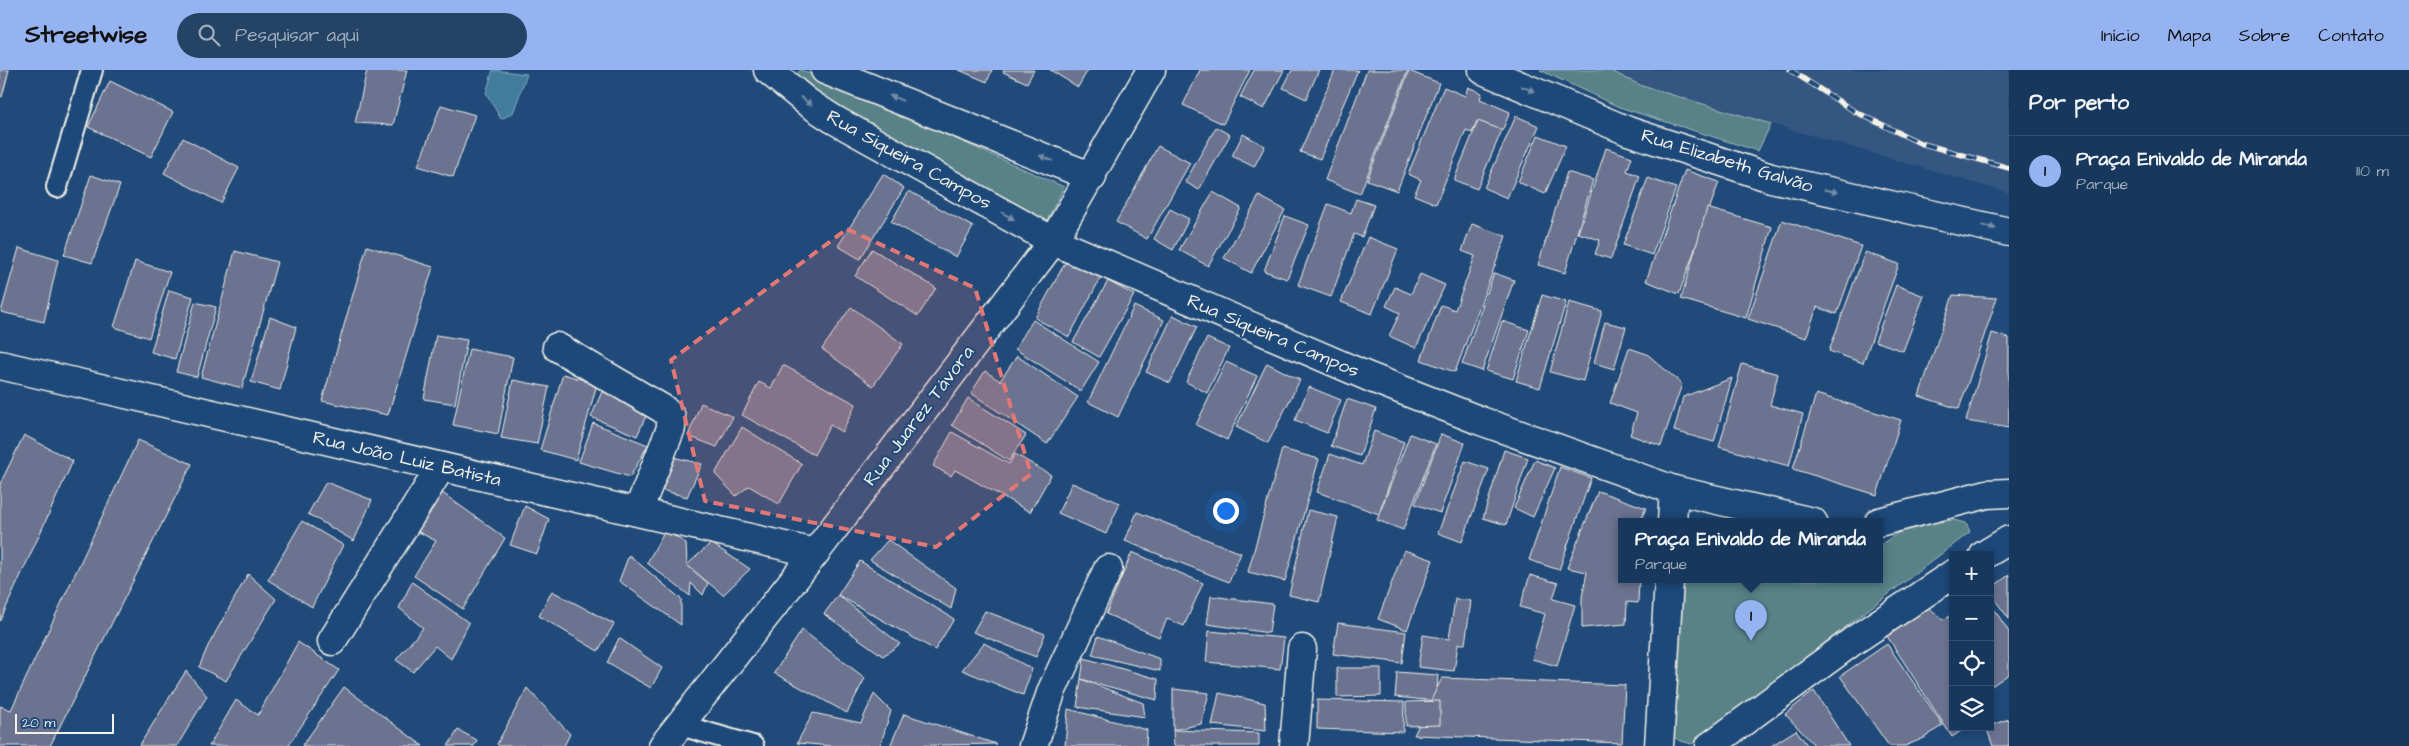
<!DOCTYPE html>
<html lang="pt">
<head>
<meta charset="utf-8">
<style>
	:root { --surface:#17385c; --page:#244365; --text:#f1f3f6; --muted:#9eacbb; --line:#365272; --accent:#95b2f1 }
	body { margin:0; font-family:"Architects Daughter",sans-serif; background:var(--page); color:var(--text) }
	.controls { position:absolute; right:15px; bottom:15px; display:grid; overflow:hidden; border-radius:0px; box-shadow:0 2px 8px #0003 }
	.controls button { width:45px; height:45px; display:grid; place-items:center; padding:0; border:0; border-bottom:1px solid var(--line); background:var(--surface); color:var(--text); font:25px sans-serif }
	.scale { position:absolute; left:15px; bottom:12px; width:99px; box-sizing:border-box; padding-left:5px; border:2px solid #f4f1e8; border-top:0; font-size:14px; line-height:18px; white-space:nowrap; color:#f4f1e8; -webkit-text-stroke:4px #1f4a7a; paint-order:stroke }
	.you { position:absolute; left:1225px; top:440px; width:18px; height:18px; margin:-12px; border:4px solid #fff; border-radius:50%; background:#1a73e8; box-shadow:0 0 0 8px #1a73e833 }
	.badge { display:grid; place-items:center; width:32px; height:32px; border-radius:50%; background:var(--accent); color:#111; font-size:16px; font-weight:700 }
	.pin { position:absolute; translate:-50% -41px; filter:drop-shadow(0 1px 2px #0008) }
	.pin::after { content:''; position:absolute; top:26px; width:18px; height:15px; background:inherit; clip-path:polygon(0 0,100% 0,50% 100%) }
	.popup { position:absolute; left:1618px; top:448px; width:265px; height:65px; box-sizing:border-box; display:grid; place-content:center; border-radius:0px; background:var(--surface); filter:drop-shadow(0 1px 4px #0005); font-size:16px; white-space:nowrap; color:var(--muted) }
	.popup b { font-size:19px; color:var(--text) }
	.popup::after { content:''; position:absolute; left:50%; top:100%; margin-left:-10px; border:10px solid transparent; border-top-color:var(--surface) }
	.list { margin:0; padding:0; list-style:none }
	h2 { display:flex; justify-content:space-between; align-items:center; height:65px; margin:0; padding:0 20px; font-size:21px }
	h2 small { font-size:16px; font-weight:400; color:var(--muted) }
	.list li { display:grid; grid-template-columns:32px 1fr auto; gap:15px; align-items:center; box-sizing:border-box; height:70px; padding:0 20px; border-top:1px solid var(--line) }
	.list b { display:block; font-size:19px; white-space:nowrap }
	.list p { margin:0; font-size:16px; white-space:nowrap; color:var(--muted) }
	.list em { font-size:16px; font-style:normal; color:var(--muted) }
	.icon { flex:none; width:28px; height:28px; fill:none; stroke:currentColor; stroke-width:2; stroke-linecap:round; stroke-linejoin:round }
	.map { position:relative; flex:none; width:2009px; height:676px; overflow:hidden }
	header { display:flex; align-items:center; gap:30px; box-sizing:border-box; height:70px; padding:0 25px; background:var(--accent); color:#111 }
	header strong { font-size:24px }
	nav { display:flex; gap:28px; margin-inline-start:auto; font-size:18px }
	.search { width:350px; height:45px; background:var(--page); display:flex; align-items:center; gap:12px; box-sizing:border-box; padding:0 18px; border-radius:28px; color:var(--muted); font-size:19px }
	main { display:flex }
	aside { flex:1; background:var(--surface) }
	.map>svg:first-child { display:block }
</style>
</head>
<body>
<header>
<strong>Streetwise</strong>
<div class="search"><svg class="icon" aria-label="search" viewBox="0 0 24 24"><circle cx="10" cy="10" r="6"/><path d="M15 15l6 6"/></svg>Pesquisar aqui</div>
<nav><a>Início</a><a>Mapa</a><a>Sobre</a><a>Contato</a></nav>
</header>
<main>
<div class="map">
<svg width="2009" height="676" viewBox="0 0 2009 676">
	<rect width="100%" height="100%" fill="#1f4a7a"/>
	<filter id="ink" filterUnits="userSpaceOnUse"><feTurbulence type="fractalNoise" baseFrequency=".02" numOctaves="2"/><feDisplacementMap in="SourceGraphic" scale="10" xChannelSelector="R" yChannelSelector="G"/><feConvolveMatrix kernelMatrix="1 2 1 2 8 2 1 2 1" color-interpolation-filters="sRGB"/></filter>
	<g filter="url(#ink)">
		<!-- built -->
		<path fill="#365681" d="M1609 0H2009V123L1642 16Z"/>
		<!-- green -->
		<g fill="#598288" stroke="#a6bab8">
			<path d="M801 0 1064 117 1044 156 799 12 794 6Z"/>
			<path d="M1540 0H1609L1642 16 1771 54 1758 81 1619 37Z"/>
			<path d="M1954 450 1966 453 1970 462 1692 674 1681 671 1669 665 1680 510H1880V475L1911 454Z"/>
		</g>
		<!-- water -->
		<path fill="#437b9d" stroke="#8aaabb" d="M493 0 527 4 513 43 501 49 486 23Z"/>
		<!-- building -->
		<g fill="#6c7391" stroke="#f4f1e8">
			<path d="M0 0H9L2 27 0 26Z"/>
			<path d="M367 0H407L393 55 355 53Z"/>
			<path d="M959 0H992L987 12Z"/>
			<path d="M1004 0H1034L1027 13 1003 2Z"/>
			<path d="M1050 0H1088L1078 17Z"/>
			<path d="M1200 0H1250L1223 54 1183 35Z"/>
			<path d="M1254 0H1284L1264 39 1240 27Z"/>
			<path d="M1292 0H1319L1306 29 1283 18Z"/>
			<path d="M1335 0H1358L1320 89 1300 82Z"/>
			<path d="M1367 0H1408L1360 124 1325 110Z"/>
			<path d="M1409 1 1439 13 1397 121 1367 110Z"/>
			<path d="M110 11 173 42 151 87 88 57Z"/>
			<path d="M1444 17 1465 26 1468 17 1482 23 1480 29 1510 42 1502 61 1477 51 1472 63 1466 60 1436 134 1414 125 1421 110 1408 104Z"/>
			<path d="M441 35 475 45 453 107 418 96Z"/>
			<path d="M1516 46 1539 56 1507 128 1484 118Z"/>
			<path d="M1478 51 1502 60 1477 119 1454 110Z"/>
			<path d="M1216 57 1230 65 1199 120 1185 112Z"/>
			<path d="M1243 64 1265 76 1254 97 1232 86Z"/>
			<path d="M1538 65 1566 76 1545 124 1518 112Z"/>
			<path d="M183 68 239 98 221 133 164 103Z"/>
			<path d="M1158 76 1190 93 1147 169 1116 152Z"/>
			<path d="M1606 78 1632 87 1627 101 1640 106 1611 189 1595 184 1600 170 1578 163Z"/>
			<path d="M1685 100 1719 112 1679 224 1646 211Z"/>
			<path d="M1567 102 1593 110 1565 203 1538 195Z"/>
			<path d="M883 104 904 118 860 189 838 176Z"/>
			<path d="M91 105 120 115 92 193 64 185Z"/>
			<path d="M1648 108 1676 118 1652 185 1623 175Z"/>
			<path d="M909 121 973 157 956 187 891 152Z"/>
			<path d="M1213 122 1241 138 1208 196 1179 180Z"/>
			<path d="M1259 126 1285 140 1251 203 1224 188Z"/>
			<path d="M1356 129 1374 135 1362 167 1354 164 1331 227 1298 215 1328 134 1351 143Z"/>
			<path d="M1707 138 1772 157 1746 248 1681 229Z"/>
			<path d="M1170 139 1189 149 1173 180 1154 169Z"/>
			<path d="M1285 146 1309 155 1287 209 1264 201Z"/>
			<path d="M1782 150 1861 176 1837 244 1817 237 1806 268 1748 249Z"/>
			<path d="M1472 154 1506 166 1455 302 1421 290 1441 235 1455 240 1475 186 1462 181Z"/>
			<path d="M1368 167 1398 179 1372 244 1341 232Z"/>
			<path d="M367 176 433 197 388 345 322 331Z"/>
			<path d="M19 178 58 190 44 252 1 242Z"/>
			<path d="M872 179 936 218 918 246 855 206Z"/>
			<path d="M235 181 277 192 242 318 201 307Z"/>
			<path d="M1865 182 1899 194 1863 293 1829 281Z"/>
			<path d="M1067 189 1101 207 1069 267 1035 248Z"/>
			<path d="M135 191 170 202 149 268 114 257Z"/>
			<path d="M1494 203 1514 210 1482 301 1462 294Z"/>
			<path d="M1420 204 1445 215 1416 278 1389 266 1400 243 1386 236 1395 217 1411 224Z"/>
			<path d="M1108 211 1134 225 1099 287 1073 272Z"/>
			<path d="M1896 215 1924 226 1903 281 1875 271Z"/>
			<path d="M169 220 193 227 175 289 151 282Z"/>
			<path d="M1542 225 1566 232 1540 318 1516 311Z"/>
			<path d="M1953 225 1997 228 1959 339 1919 326Z"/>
			<path d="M195 232 216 237 197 307 176 302Z"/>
			<path d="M1569 232 1602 241 1583 311 1550 302Z"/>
			<path d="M1134 236 1164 250 1118 347 1088 332Z"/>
			<path d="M851 237 903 274 873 316 822 279Z"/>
			<path d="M1173 245 1197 257 1170 313 1146 302Z"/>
			<path d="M270 247 296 257 280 320 251 312Z"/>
			<path d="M1033 250 1099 292 1081 321 1015 279Z"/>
			<path d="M1502 251 1529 260 1513 309 1486 301Z"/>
			<path d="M1605 252 1626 257 1614 299 1594 293Z"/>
			<path d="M1992 263 2009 268V358L1966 351Z"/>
			<path d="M436 265 467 270 455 334 424 329Z"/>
			<path d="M1207 268 1229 278 1207 323 1186 312Z"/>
			<path d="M1629 278 1647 284 1682 314 1661 376 1630 365 1637 343 1610 333Z"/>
			<path d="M469 279 513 287 498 364 453 355Z"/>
			<path d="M1017 286 1078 327 1047 374 971 323 985 301 1000 311Z"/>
			<path d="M1226 292 1257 306 1227 370 1196 355Z"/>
			<path d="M1267 293 1300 310 1268 373 1236 357Z"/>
			<path d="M1742 294 1778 304 1770 335 1803 344 1789 396 1719 377Z"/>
			<path d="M783 295 856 334 842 362 830 355 814 385 742 345 759 312 771 318Z"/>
			<path d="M563 304 597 314 576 390 540 380Z"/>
			<path d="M1732 308 1714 372 1674 361 1683 327Z"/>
			<path d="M513 310 549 317 537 374 501 368Z"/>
			<path d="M604 317 650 337 637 366 591 347Z"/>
			<path d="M1309 317 1341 330 1327 363 1295 350Z"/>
			<path d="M1816 324 1901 350 1877 425 1793 399Z"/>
			<path d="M968 328 1026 365 1009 391 952 355Z"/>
			<path d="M1347 329 1376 339 1360 386 1331 376Z"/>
			<path d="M701 333 733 347 717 377 688 366Z"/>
			<path d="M593 353 648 375 630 407 579 392Z"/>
			<path d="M742 357 802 394 779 434 749 416 736 426 715 404Z"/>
			<path d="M1374 361 1404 372 1379 444 1317 422 1330 384 1362 395Z"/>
			<path d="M952 362 1009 394 1015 384 1051 405 1030 442 955 400 951 406 933 396Z"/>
			<path d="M1410 364 1436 374 1403 460 1377 450Z"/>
			<path d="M1441 364 1465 373 1440 443 1415 434Z"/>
			<path d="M24 365 73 391 0 551V414Z"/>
			<path d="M138 370 192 394 50 676H0V636L11 640Z"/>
			<path d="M1282 379 1319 389 1285 511 1248 502Z"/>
			<path d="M1504 380 1528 388 1506 455 1483 448Z"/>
			<path d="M673 387 702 394 687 427 661 420Z"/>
			<path d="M1535 390 1555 398 1533 447 1514 438Z"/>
			<path d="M1465 391 1489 399 1462 472 1438 463Z"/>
			<path d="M1560 397 1591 408 1559 500 1529 490Z"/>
			<path d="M326 412 372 430 354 471 308 444Z"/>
			<path d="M1072 413 1120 433 1106 464 1058 443Z"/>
			<path d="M1598 421 1646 438 1640 452H1622V510H1639L1638 533 1627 532 1626 554 1582 558V527L1587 502 1567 498Z"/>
			<path d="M441 422 505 468 463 539 414 506 436 471 413 459Z"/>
			<path d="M525 436 549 449 537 484 510 475Z"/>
			<path d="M1308 440 1338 447 1319 532 1289 525Z"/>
			<path d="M1137 442 1241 483 1229 512 1125 471Z"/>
			<path d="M302 451 343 475 312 537 268 510Z"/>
			<path d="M665 460 686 473 687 495 708 513 703 525 691 513 690 526 647 493Z"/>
			<path d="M888 470 956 518 951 539 870 490Z"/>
			<path d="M711 473 750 499 723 525 687 495Z"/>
			<path d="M1404 480 1433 490 1407 560 1378 549Z"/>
			<path d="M1132 482 1203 513 1184 556 1167 549 1159 567 1106 544Z"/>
			<path d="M629 485 681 529V555L619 511Z"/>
			<path d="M860 491 954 549 935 580 838 525Z"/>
			<path d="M248 504 276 529 226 611 199 597 208 576Z"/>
			<path d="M1530 505 1558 513 1553 529 1575 535 1557 596 1532 589 1545 544 1520 537Z"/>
			<path d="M2009 505V549L1990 523V519Z"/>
			<path d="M412 512 469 553 451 589 435 576 413 602 396 590 423 558 399 538Z"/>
			<path d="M552 521 614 554 598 581 539 546Z"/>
			<path d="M838 525 900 574 883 586 824 544Z"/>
			<path d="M1211 526 1273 534 1269 563 1207 554Z"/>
			<path d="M1455 529 1471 531 1465 574H1458L1454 601 1418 597 1423 565 1449 569Z"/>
			<path d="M1990 533 2009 562V604L1990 617Z"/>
			<path d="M1929 538 1944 550 1953 544V657H1967L1952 667 1887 566Z"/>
			<path d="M985 541 1045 564 1036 587 973 562Z"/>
			<path d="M1338 553 1406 562 1402 593 1333 584Z"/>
			<path d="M802 560 865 608 847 643 774 603Z"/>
			<path d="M1209 561 1284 568 1280 599 1206 592Z"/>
			<path d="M1098 566 1160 589V601L1092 585Z"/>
			<path d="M619 568 662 598 651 618 607 593Z"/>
			<path d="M298 572 339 600 288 676H209L236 630 258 645Z"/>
			<path d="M984 573 1032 599 1023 625 962 600Z"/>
			<path d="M1887 574 1943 655 1924 668 1905 676H1889L1840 606Z"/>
			<path d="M1084 588 1158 609 1157 630 1081 609Z"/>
			<path d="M1337 598H1381V626L1337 627Z"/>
			<path d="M186 601 207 626 177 676H139Z"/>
			<path d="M1397 602 1438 605 1436 631 1395 627Z"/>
			<path d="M1442 608 1625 615 1622 673 1414 665Z"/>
			<path d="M1081 609 1143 633 1145 647 1077 637Z"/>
			<path d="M344 617 423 676H302Z"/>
			<path d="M527 618 570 664 564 676H499L497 674Z"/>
			<path d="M1173 619 1209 623 1201 654 1173 660Z"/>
			<path d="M1814 621 1844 668 1849 676H1815L1785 644Z"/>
			<path d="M1219 623 1265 633 1266 661 1212 655Z"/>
			<path d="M874 624 891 641 880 676H831L797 673 813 643 861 653Z"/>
			<path d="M1317 630 1404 632 1403 662 1317 659Z"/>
			<path d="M1440 631V655L1406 656V632Z"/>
			<path d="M1068 639 1147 660 1146 676H1065Z"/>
			<path d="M904 644 996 674 890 676Z"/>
			<path d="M2009 649V676H1993L1986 657Z"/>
			<path d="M458 660 477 670 474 676H448Z"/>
			<path d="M1173 660 1259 663V676H1174Z"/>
			<path d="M1796 660 1808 676H1771Z"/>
		</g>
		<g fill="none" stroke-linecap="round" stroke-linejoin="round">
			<defs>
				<g id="lane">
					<path d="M57 117 92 0"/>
					<path d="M680 655 753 676"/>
				</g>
				<g id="street">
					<path d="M768 0 807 32 833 49 1053 171 1369 307 1481 351 1674 420 1813 452"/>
					<path d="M825 0 1092 107"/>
					<path d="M1483 0 1628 61 1771 108 2009 162"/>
					<path d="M557 277 663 339 671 347V358L638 441"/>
					<path d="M0 295 815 483"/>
					<path d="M1672 452 1674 420"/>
					<path d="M1879 452 1987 424 2009 423"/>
					<path d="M1984 485 2009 470"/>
					<path d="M332 571 441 397"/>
					<path d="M663 676 815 483 1053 171 1151 0"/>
					<path d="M1033 676 1052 620 1108 499"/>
					<path d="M1294 676 1302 579"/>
					<path d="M1659 676 1669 510"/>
					<path d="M1710 676 1853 571 1953 504"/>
				</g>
			</defs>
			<!-- lane casing -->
			<use href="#lane" stroke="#f4f1e8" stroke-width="24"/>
			<!-- street casing -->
			<use href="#street" stroke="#f4f1e8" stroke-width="31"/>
			<!-- lane -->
			<use href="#lane" stroke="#1f4a7a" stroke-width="20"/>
			<!-- street -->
			<use href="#street" stroke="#1f4a7a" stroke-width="28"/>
			<defs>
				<path id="rail" d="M1790 0 1854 41 1920 73 2009 98"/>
			</defs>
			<!-- rail casing -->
			<use href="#rail" stroke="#f4f1e8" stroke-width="5.5"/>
			<!-- rail -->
			<use href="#rail" stroke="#1f4a7a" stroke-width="4" stroke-dasharray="11" stroke-linecap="butt"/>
		</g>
		<!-- one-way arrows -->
		<defs><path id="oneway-solid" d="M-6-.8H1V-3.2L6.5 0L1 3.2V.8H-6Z" transform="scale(1.25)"/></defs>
		<g fill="#748da6">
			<use href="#oneway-solid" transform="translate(1528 19) rotate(23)"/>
			<use href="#oneway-solid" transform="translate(896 28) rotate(-158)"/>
			<use href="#oneway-solid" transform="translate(806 31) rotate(36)"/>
			<use href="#oneway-solid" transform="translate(1046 88) rotate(-158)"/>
			<use href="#oneway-solid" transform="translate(1831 121) rotate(12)"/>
			<use href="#oneway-solid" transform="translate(1008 146) rotate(29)"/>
			<use href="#oneway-solid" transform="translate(1989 157) rotate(13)"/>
		</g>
	</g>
	<!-- marked area -->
	<path fill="#e27875" fill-opacity="0.2" stroke="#e27875" stroke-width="4" stroke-dasharray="10 6" stroke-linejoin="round" d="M847 159 975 218 1031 404 936 477 705 431 671 290Z"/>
	<g text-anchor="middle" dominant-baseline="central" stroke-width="4" stroke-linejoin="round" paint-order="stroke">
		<!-- street labels -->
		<g font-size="19" fill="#f4f1e8" stroke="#1f4a7a">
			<text transform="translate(909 90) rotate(29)">Rua Siqueira Campos</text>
			<text transform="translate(1727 91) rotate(17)">Rua Elizabeth Galvão</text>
			<text transform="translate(1273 266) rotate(23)">Rua Siqueira Campos</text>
			<text transform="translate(919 346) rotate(-53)">Rua Juarez Távora</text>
			<text transform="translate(407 389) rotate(13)">Rua João Luiz Batista</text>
		</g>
	</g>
</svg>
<div class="controls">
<button>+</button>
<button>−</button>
<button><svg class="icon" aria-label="locate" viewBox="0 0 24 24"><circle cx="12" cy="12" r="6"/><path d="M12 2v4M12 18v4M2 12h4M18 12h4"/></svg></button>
<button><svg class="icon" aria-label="layers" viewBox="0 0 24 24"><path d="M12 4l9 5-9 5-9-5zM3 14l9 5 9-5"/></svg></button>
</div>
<div class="scale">20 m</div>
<div class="you"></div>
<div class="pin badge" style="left:1751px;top:571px">1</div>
<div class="popup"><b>Praça Enivaldo de Miranda</b>Parque</div>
</div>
<aside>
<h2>Por perto<small></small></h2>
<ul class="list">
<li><span class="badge">1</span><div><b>Praça Enivaldo de Miranda</b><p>Parque</p></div><em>110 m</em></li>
</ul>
</aside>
</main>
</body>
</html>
